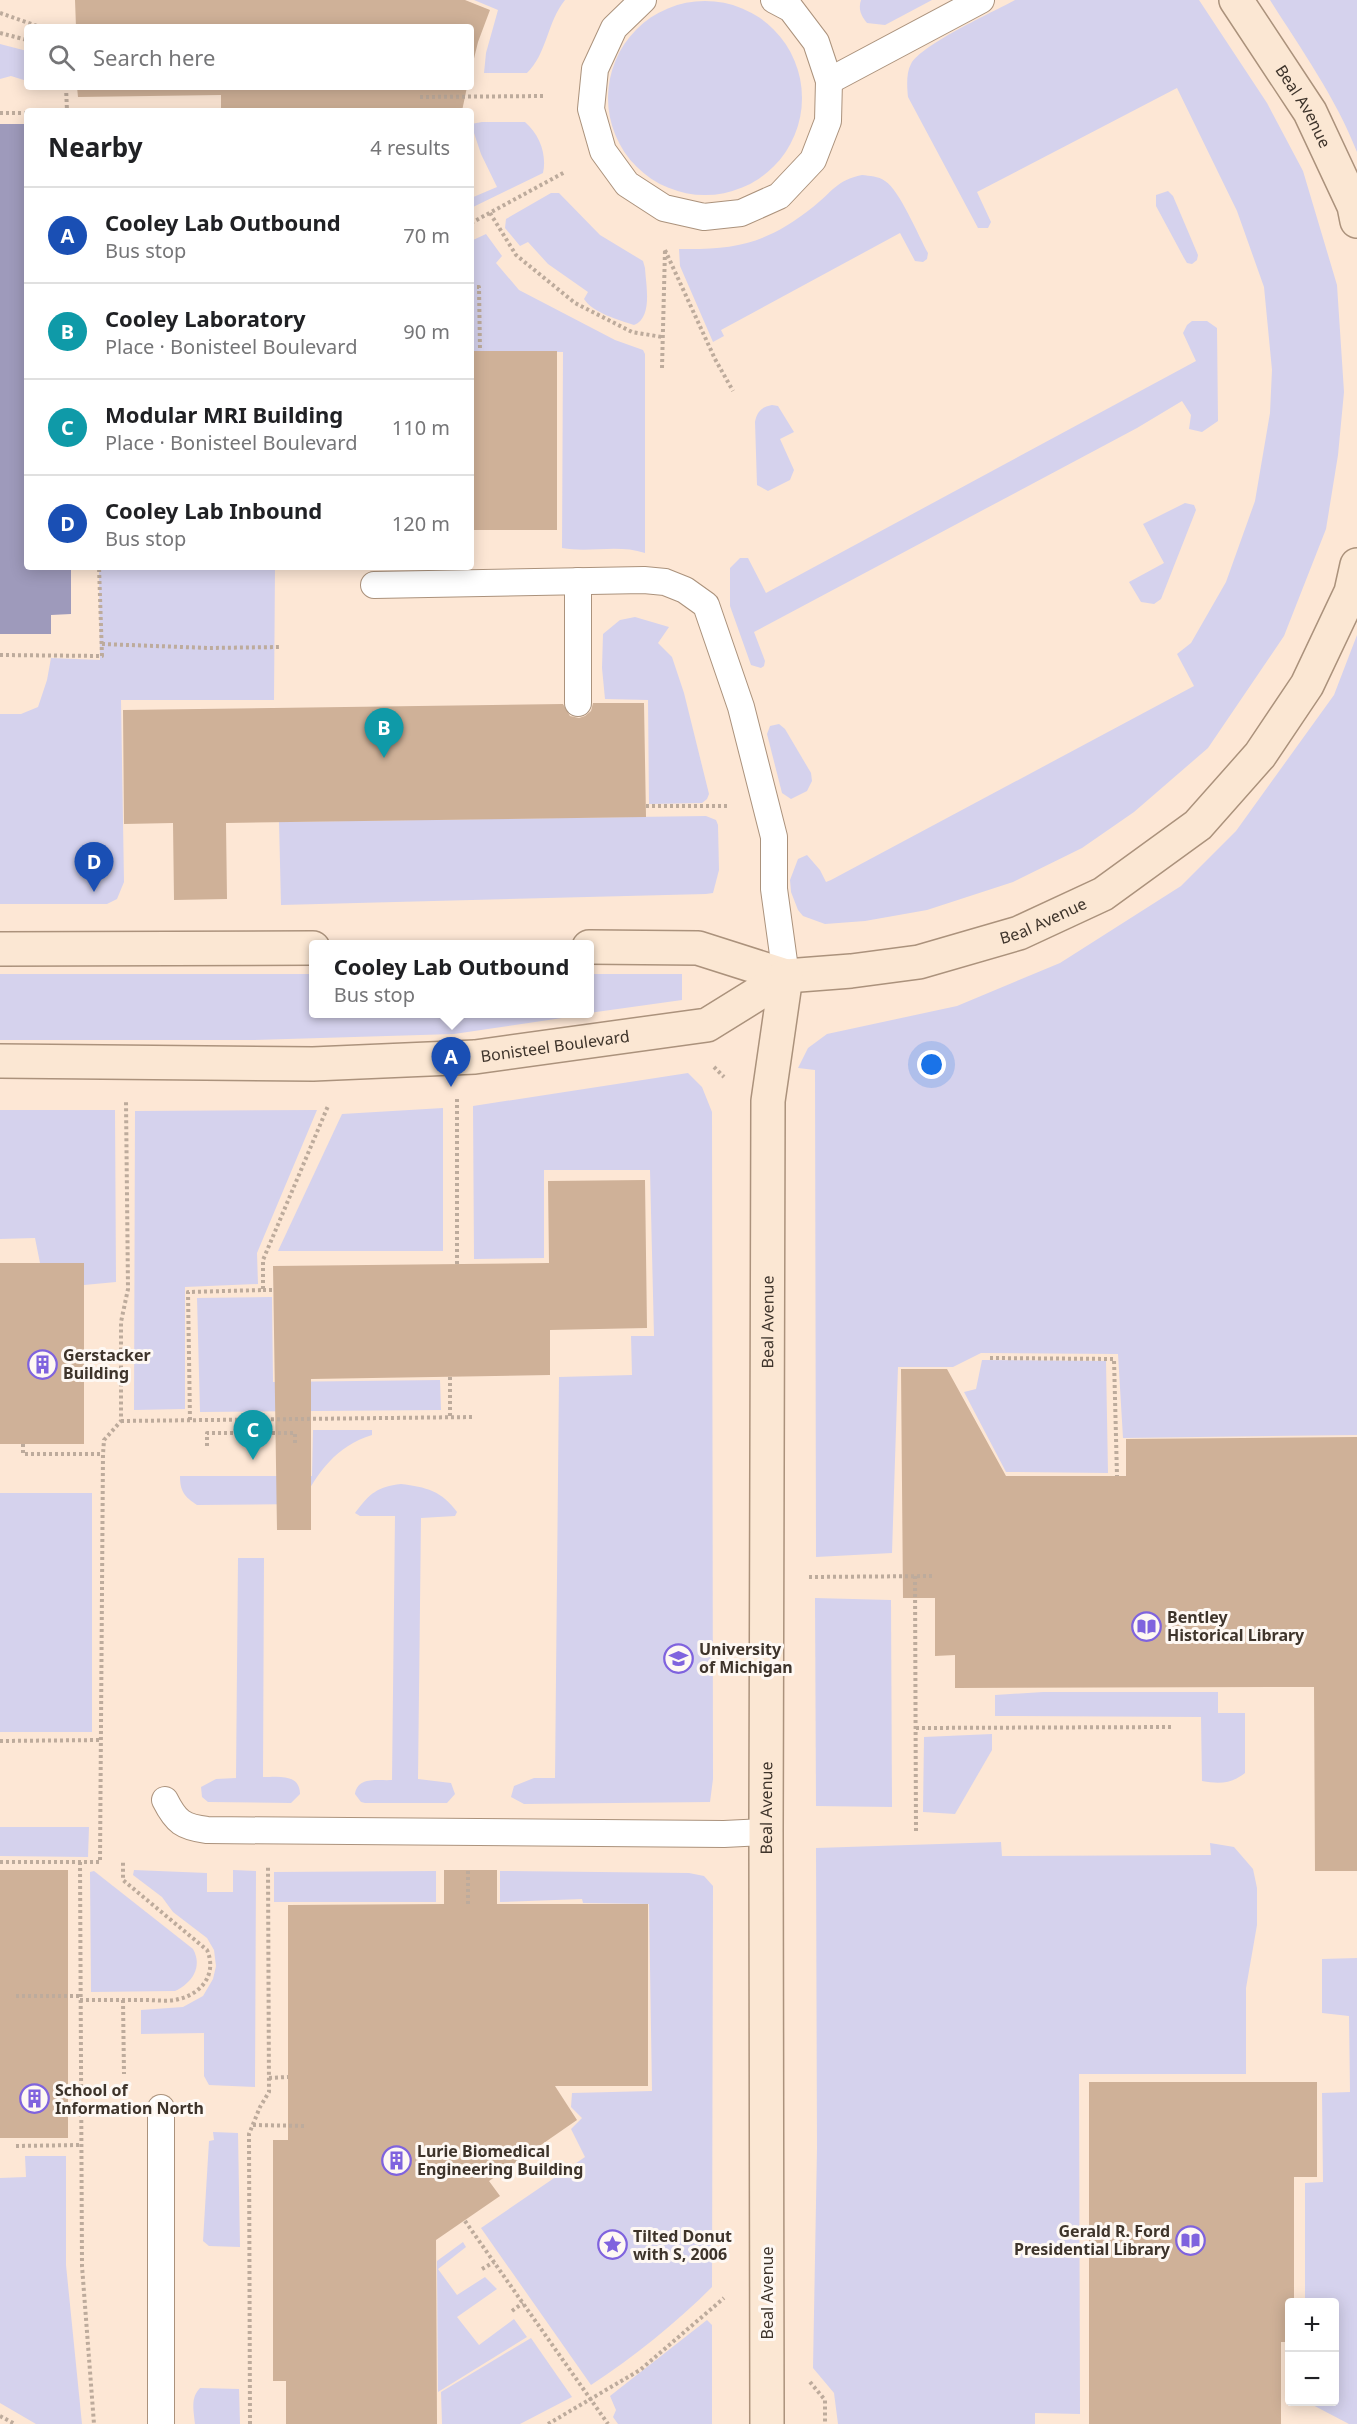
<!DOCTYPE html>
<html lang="en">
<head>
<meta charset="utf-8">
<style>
	:root { --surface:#fff; --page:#f2f2f2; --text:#202124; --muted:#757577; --line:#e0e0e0; --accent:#7f63de }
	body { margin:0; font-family:"Noto Sans",sans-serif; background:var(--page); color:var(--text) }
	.controls { position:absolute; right:18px; bottom:18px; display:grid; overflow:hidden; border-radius:6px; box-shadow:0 3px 15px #0003 }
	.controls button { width:54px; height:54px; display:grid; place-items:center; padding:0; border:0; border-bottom:2px solid var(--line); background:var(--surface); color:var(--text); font:30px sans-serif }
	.you { position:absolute; left:932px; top:1065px; width:21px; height:21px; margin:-15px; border:4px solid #fff; border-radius:50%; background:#1a73e8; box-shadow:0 0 0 9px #1a73e833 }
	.badge { display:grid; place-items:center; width:39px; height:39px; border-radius:50%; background:var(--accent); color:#fff; font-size:20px; font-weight:700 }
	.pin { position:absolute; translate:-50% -50px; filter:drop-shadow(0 2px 3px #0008) }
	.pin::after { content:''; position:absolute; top:32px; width:21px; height:18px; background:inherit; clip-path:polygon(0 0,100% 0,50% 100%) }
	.popup { position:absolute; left:309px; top:940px; width:285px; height:78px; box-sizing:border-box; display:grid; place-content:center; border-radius:6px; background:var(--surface); filter:drop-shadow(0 2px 4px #0005); font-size:20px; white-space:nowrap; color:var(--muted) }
	.popup b { font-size:22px; color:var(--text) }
	.popup::after { content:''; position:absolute; left:50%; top:100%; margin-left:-12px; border:12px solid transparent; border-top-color:var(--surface) }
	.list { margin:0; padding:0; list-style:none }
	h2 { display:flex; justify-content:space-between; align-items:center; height:78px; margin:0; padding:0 24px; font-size:26px }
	h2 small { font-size:20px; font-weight:400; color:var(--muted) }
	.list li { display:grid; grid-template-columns:39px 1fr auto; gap:18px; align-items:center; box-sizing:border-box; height:96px; padding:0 24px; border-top:2px solid var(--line) }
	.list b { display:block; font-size:22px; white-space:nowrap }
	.list p { margin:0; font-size:20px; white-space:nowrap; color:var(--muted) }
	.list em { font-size:20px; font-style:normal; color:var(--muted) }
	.icon { flex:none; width:33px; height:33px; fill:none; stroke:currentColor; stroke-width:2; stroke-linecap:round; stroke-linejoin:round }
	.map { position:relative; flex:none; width:1357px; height:2424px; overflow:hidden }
	.search { position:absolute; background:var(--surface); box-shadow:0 3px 15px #0003; left:24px; top:24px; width:450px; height:66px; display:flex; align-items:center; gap:15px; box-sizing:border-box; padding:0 21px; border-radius:6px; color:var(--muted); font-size:22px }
	.panel { position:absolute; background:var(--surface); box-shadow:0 3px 15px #0003; left:24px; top:108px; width:450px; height:462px; border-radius:6px }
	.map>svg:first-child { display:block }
</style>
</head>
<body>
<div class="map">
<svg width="1357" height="2424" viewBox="0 0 1357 2424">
	<rect width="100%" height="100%" fill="#fde7d5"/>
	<!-- green -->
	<g fill="#d5d2ed">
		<path d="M474 0H565C547 22 547 54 527 73H484L486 53 498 10Z"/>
		<path d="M861 0H932L885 25 867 23C861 16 858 9 861 0Z"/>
		<path d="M1015 0H1199L1267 103 1303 171 1337 285 1344 392 1338 455 1326 529 1284 636 1208 748 1134 812 1082 848 1013 882 927 910 865 921 825 924 803 916 798 910 791 892 790 880 798 859 807 855 820 870 826 882 831 880 1194 686 1177 654 1191 643 1226 582 1255 501 1270 413 1272 370 1264 287 1237 211 1177 88 977 192 991 222 988 228H978L908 97C907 87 906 73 911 64 922 44 993 12 1015 0Z"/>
		<path d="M1270 0H1357V152C1336 98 1301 49 1270 0Z"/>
		<circle cx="705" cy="98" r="97"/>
		<path d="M0 44 27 51V81L11 76 0 79Z"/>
		<path d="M482 122H525C540 135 547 155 543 173L471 208V198L497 187 481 154 471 124Z"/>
		<path d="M862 175C870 176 878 176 885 181 899 189 919 237 928 253L927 259 923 262 915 261 900 233 721 330 724 336 713 342 680 266 679 249C736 250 768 243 813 207 832 192 837 180 862 175Z"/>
		<path d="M1168 191 1173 196 1198 255 1197 260 1192 264 1187 263 1184 258 1156 206V195Z"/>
		<path d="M551 193H559L600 235 643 261 645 268C646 285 653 318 634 325 619 320 593 313 584 299L588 292 548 264 528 242 520 246 505 228 506 219Z"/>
		<path d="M486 234 502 256 496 263 519 290 615 340 643 350 645 354V553C618 544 590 553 562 548L563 352 471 351V241Z"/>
		<path d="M1192 321H1207L1217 328 1218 421 1202 432 1189 429 1191 415 1182 401 1137 428 754 632 765 661 764 666 761 668 751 665 730 606V568L740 558H748L766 593 1196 361 1183 333 1187 325Z"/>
		<path d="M772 405 778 406 794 432 780 439 794 470 790 480 768 491 757 485 755 422C757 411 762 407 772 405Z"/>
		<path d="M1185 503 1194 505 1196 510 1161 599 1154 604 1141 602 1129 582 1164 563 1143 524Z"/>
		<path d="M99 567H275L274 700H121L124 882 117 899 107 904H0V714H21L38 707 47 680 51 658 100 660Z"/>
		<path d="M635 617 669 627 658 643 672 657 684 693 709 794 707 799 702 803 649 804 648 700 605 699 602 668 603 634 620 620Z"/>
		<path d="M1357 635V1435L1123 1438 1118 1354 981 1353 953 1367H898L892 1553 816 1557 815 1070 798 1068 808 1048 827 1034 957 1006 1060 963 1181 886 1236 831 1334 695Z"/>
		<path d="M779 724 785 729 811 773 812 781 807 791 791 799 782 793 767 734 770 726Z"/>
		<path d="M706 816 716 820 718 825 719 870 713 893 706 894 281 905 279 822Z"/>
		<path d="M0 974H313V1014H589L454 1034 252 1040H0Z"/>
		<path d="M589 974H682V1000L589 1013Z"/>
		<path d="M688 1073 702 1087 712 1112 713 1779 710 1802 524 1804 511 1797 514 1786 534 1778H555L559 1377 632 1375 631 1336H654L650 1170H544V1258L474 1259 473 1106Z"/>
		<path d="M443 1108V1251H278L342 1114Z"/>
		<path d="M0 1110H115L116 1282 84 1285V1263H40L35 1238 0 1239Z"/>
		<path d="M317 1110 257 1253 258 1284 185 1287V1409L134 1410 135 1111Z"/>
		<path d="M272 1297 273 1382 440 1380 441 1410 200 1412 197 1298Z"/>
		<path d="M982 1360 1106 1361 1108 1473 1006 1472 964 1392 976 1389Z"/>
		<path d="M313 1430H372V1435C336 1446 318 1472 301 1504L197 1505C185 1497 180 1492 180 1476H312Z"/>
		<path d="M401 1484C426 1487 442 1491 457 1512L455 1516 421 1518 418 1779 451 1783 455 1794 447 1803H365L361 1802 355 1794C358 1776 378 1781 392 1780L395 1516H360L355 1513C370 1493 377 1487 401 1484Z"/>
		<rect x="0" y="1493" width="92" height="239"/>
		<path d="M238 1558H264L263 1777C277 1777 300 1773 300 1794L291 1803 208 1802 202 1797 201 1787 216 1779 236 1778Z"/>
		<path d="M815 1598 891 1600 892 1807 816 1806Z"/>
		<path d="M1043 1692H1218V1713H1245V1773C1231 1784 1219 1784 1202 1781L1201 1717 995 1716V1695Z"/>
		<path d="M992 1734V1750L955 1814 923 1812 924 1737Z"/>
		<path d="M0 1827H89L88 1857 0 1856Z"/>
		<path d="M1001 1842 1002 1856 1211 1855 1210 1843 1234 1847 1253 1869 1257 1888V1925L1246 1988V2074H1079L1080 2414 1035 2413V2424H838L834 2393 813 2368 817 2148 816 1848Z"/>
		<path d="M134 1870 207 1873V1892H233V1870L256 1871 255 2087 209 2085 204 2076V2033L141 2034V2010L183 2007 203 1996 213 1979 216 1966 214 1950 207 1938 173 1912 162 1897 133 1875Z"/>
		<path d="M94 1871 193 1949C203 1967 192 1983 175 1991L91 1992 90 1872Z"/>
		<path d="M436 1871V1902H274V1872Z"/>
		<path d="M500 1871 689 1873 704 1876 713 1886 712 2287C675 2324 635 2356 591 2385L481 2228 585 2157 571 2129 582 2118 571 2107 572 2093 652 2091 649 1904 583 1903 582 1899 500 1902Z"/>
		<path d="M1357 1958V2424H1349L1307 2402H1334V2302H1305V2183L1323 2182 1322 2093 1350 2092 1349 2016 1322 2013V1959Z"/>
		<path d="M213 2132 238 2133 240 2247 209 2246 203 2241 209 2141 214 2140Z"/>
		<path d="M25 2156H66V2265L82 2424H36L0 2403V2178L26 2177Z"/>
		<path d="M463 2242 466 2247 438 2269 457 2295 485 2277 497 2289 457 2317 479 2345 514 2319 527 2337 438 2392 437 2261Z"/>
		<path d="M707 2320 712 2325V2424H618L613 2417 616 2410 610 2396Z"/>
		<path d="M531 2338 572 2397 520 2424H442L441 2392Z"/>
		<path d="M200 2388 239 2389 240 2424H195C194 2411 190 2398 200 2388Z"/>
	</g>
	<!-- water -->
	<path fill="#9e9abb" d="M0 124H27V567H71V614L51 615V634H0Z"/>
	<!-- building -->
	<g fill="#cfb198">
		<path d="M75 0H465L490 10 478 42 471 71V27H76Z"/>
		<path d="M77 87H467L462 111H221V95L78 97Z"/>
		<rect x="471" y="351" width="86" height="179"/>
		<path d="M593 703H644L646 817 226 823 227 899 174 900 173 823 124 824 123 710 563 704 570 716 579 718 585 716 591 711Z"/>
		<path d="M645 1180 647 1328 550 1330V1375L311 1379V1530H277L273 1266 549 1263 548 1181Z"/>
		<rect x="0" y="1263" width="84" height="181"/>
		<path d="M901 1369H947L1006 1476H1126V1439L1357 1437V1871H1315L1314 1687 955 1688V1655L935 1656V1598H903Z"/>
		<rect x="0" y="1870" width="68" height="268"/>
		<path d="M444 1870H497V1904H648V2086H555L577 2120 489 2181 500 2196 436 2240 437 2424H286V2381H273V2140H288V1905L444 1904Z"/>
		<path d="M1089 2082H1317V2177H1294V2302H1290V2342H1281V2424H1089Z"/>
	</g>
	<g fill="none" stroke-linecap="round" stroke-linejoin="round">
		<defs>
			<g id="lane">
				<path d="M643 0 614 28 595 69 591 109 603 151 627 184 664 208 704 217 741 213 779 196 813 160 828 121 829 81 816 42 791 9 774 0"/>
				<path d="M829 81 981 0"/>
				<path d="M578 581V703"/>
				<path d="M374 585 644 580 665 582 685 590 706 605 741 707 774 837V889L786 976"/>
				<path d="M165 1800C176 1822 183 1827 207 1830L724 1834 766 1832"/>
				<path d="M161 2108V2424"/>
			</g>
			<g id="secondary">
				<path id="s1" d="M1236 0 1310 112 1354 206 1357 221"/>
				<path id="s2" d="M589 947 698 948 786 976 851 971 919 962 1019 933 1103 894 1198 825 1260 755 1307 685 1351 592 1357 565"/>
				<path d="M0 949 313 948"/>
				<path id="s3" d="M0 1061 313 1064 475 1057 707 1025 786 976"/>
				<path id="s4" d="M767 2424 766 1832 768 1101 786 976"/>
			</g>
		</defs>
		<!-- lane casing -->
		<use href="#lane" stroke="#ab927c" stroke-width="28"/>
		<!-- secondary casing -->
		<use href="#secondary" stroke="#ab927c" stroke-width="36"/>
		<!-- path -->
		<g stroke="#bdab9c" stroke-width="4" stroke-dasharray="3 3" stroke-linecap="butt">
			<path d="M0 13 40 27"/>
			<path d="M0 33 27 40"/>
			<path d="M66 87 67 111"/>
			<path d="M420 97 545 96"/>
			<path d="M0 113H27"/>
			<path d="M490 213 516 255 575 303 632 332 662 337"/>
			<path d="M471 223 565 172"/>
			<path d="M665 250 715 359 733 391"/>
			<path d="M471 287H479L480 351"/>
			<path d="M662 368 665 250"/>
			<path d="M102 644 209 648 280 647"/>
			<path d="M0 655 102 656 99 567"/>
			<path d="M646 806H727"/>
			<path d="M714 1067 724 1077"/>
			<path d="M457 1099V1264"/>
			<path d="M263 1290H274"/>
			<path d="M990 1358 1114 1359 1117 1476"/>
			<path d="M450 1377V1417"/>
			<path d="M190 1420 188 1292 263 1290V1260L328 1106"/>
			<path d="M251 1420V1433"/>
			<path d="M121 1421 475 1417"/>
			<path d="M23 1444V1454H103"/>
			<path d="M207 1446V1433H295V1446"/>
			<path d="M915 1576 916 1832"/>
			<path d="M809 1577 934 1576"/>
			<path d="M916 1728 1174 1727"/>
			<path d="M0 1741 101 1740"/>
			<path d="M0 1862H100L103 1454 104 1440 121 1421V1322L128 1289 126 1102"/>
			<path d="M80 1862 82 2266 94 2424"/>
			<path d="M468 1904V1869"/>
			<path d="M16 1996H80"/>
			<path d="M80 2000C102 2000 124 2000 146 2000 157 2000 169 2002 179 1999 203 1993 217 1973 207 1950L123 1880V1862"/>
			<path d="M123 2000 124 2074"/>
			<path d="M269 2078 288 2077"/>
			<path d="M253 2125 307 2126"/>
			<path d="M16 2146 80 2145"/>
			<path d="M465 2221 608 2424"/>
			<path d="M482 2269 494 2262"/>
			<path d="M512 2311 523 2303"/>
			<path d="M810 2382 825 2400V2424"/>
			<path d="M0 2416 15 2424"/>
			<path d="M250 2424 249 2134 260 2107 269 2092 268 1867"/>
			<path d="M548 2424 640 2370 724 2298"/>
		</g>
		<!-- lane -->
		<use href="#lane" stroke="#fff" stroke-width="26"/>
		<!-- secondary -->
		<use href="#secondary" stroke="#fbe7d3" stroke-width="33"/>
	</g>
	<!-- icons -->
	<defs>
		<symbol id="building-ring" viewBox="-11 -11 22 22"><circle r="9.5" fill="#fef8f3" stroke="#7f63de" stroke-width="1.5"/><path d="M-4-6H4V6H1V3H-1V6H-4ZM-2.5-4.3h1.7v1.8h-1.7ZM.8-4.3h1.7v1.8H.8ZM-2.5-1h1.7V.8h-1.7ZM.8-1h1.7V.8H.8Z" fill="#7f63de"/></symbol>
		<symbol id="library-ring" viewBox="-11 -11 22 22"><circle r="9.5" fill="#fef8f3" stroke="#7f63de" stroke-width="1.5"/><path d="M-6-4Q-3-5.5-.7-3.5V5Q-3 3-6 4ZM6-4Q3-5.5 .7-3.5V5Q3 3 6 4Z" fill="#7f63de"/></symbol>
		<symbol id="university-ring" viewBox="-11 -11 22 22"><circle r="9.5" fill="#fef8f3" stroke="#7f63de" stroke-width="1.5"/><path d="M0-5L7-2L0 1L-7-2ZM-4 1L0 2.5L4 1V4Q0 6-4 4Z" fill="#7f63de"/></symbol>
		<symbol id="sight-ring" viewBox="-11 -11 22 22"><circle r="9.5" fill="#fef8f3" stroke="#7f63de" stroke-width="1.5"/><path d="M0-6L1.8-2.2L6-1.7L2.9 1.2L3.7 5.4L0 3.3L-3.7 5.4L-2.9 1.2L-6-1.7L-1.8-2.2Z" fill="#7f63de"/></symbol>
	</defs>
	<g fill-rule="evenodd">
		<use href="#building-ring" x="26" y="1348" width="33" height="33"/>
		<use href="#library-ring" x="1130" y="1610" width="33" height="33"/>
		<use href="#university-ring" x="662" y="1642" width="33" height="33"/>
		<use href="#building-ring" x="18" y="2082" width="33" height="33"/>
		<use href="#building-ring" x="380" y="2144" width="33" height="33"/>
		<use href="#library-ring" x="1174" y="2224" width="33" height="33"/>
		<use href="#sight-ring" x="596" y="2228" width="33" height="33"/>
	</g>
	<g text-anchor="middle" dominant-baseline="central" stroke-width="6" stroke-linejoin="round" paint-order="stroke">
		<!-- street labels -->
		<g font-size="16" fill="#3e342b" stroke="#fef8f3">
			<text stroke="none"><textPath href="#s1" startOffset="126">Beal Avenue</textPath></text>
			<text stroke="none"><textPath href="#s2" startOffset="466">Beal Avenue</textPath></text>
			<text stroke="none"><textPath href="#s3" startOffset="556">Bonisteel Boulevard</textPath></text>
			<text stroke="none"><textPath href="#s4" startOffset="1102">Beal Avenue</textPath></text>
			<text stroke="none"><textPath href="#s4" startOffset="616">Beal Avenue</textPath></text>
			<text transform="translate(767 2293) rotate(-90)">Beal Avenue</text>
		</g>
		<!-- poi labels -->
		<g font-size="16" font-weight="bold" fill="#3e342b" stroke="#fef8f3" text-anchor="start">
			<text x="63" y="1355">Gerstacker<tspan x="63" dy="18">Building</tspan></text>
			<text x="1167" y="1617">Bentley<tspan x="1167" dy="18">Historical Library</tspan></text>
			<text x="699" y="1649">University<tspan x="699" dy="18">of Michigan</tspan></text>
			<text x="55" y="2090">School of<tspan x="55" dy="18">Information North</tspan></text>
			<text x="417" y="2151">Lurie Biomedical<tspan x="417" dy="18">Engineering Building</tspan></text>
			<text x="1170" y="2231" text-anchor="end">Gerald R. Ford<tspan x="1170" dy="18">Presidential Library</tspan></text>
			<text x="633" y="2236">Tilted Donut<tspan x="633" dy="18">with S, 2006</tspan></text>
		</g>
	</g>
</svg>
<div class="controls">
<button>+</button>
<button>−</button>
</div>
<div class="you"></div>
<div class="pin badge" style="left:451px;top:1087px;background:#1a4fb4">A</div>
<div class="popup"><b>Cooley Lab Outbound</b>Bus stop</div>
<div class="pin badge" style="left:384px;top:758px;background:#0f9aa8">B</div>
<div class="pin badge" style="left:253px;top:1460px;background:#0f9aa8">C</div>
<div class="pin badge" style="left:94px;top:892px;background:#1a4fb4">D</div>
<div class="search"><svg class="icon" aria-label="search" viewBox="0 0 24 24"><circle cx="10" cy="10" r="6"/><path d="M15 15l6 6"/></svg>Search here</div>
<section class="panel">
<h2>Nearby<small>4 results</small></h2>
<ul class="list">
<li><span class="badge" style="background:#1a4fb4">A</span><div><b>Cooley Lab Outbound</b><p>Bus stop</p></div><em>70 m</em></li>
<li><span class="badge" style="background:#0f9aa8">B</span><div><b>Cooley Laboratory</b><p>Place · Bonisteel Boulevard</p></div><em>90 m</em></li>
<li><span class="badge" style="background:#0f9aa8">C</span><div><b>Modular MRI Building</b><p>Place · Bonisteel Boulevard</p></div><em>110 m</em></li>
<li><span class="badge" style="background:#1a4fb4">D</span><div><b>Cooley Lab Inbound</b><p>Bus stop</p></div><em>120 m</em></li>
</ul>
</section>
</div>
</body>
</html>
